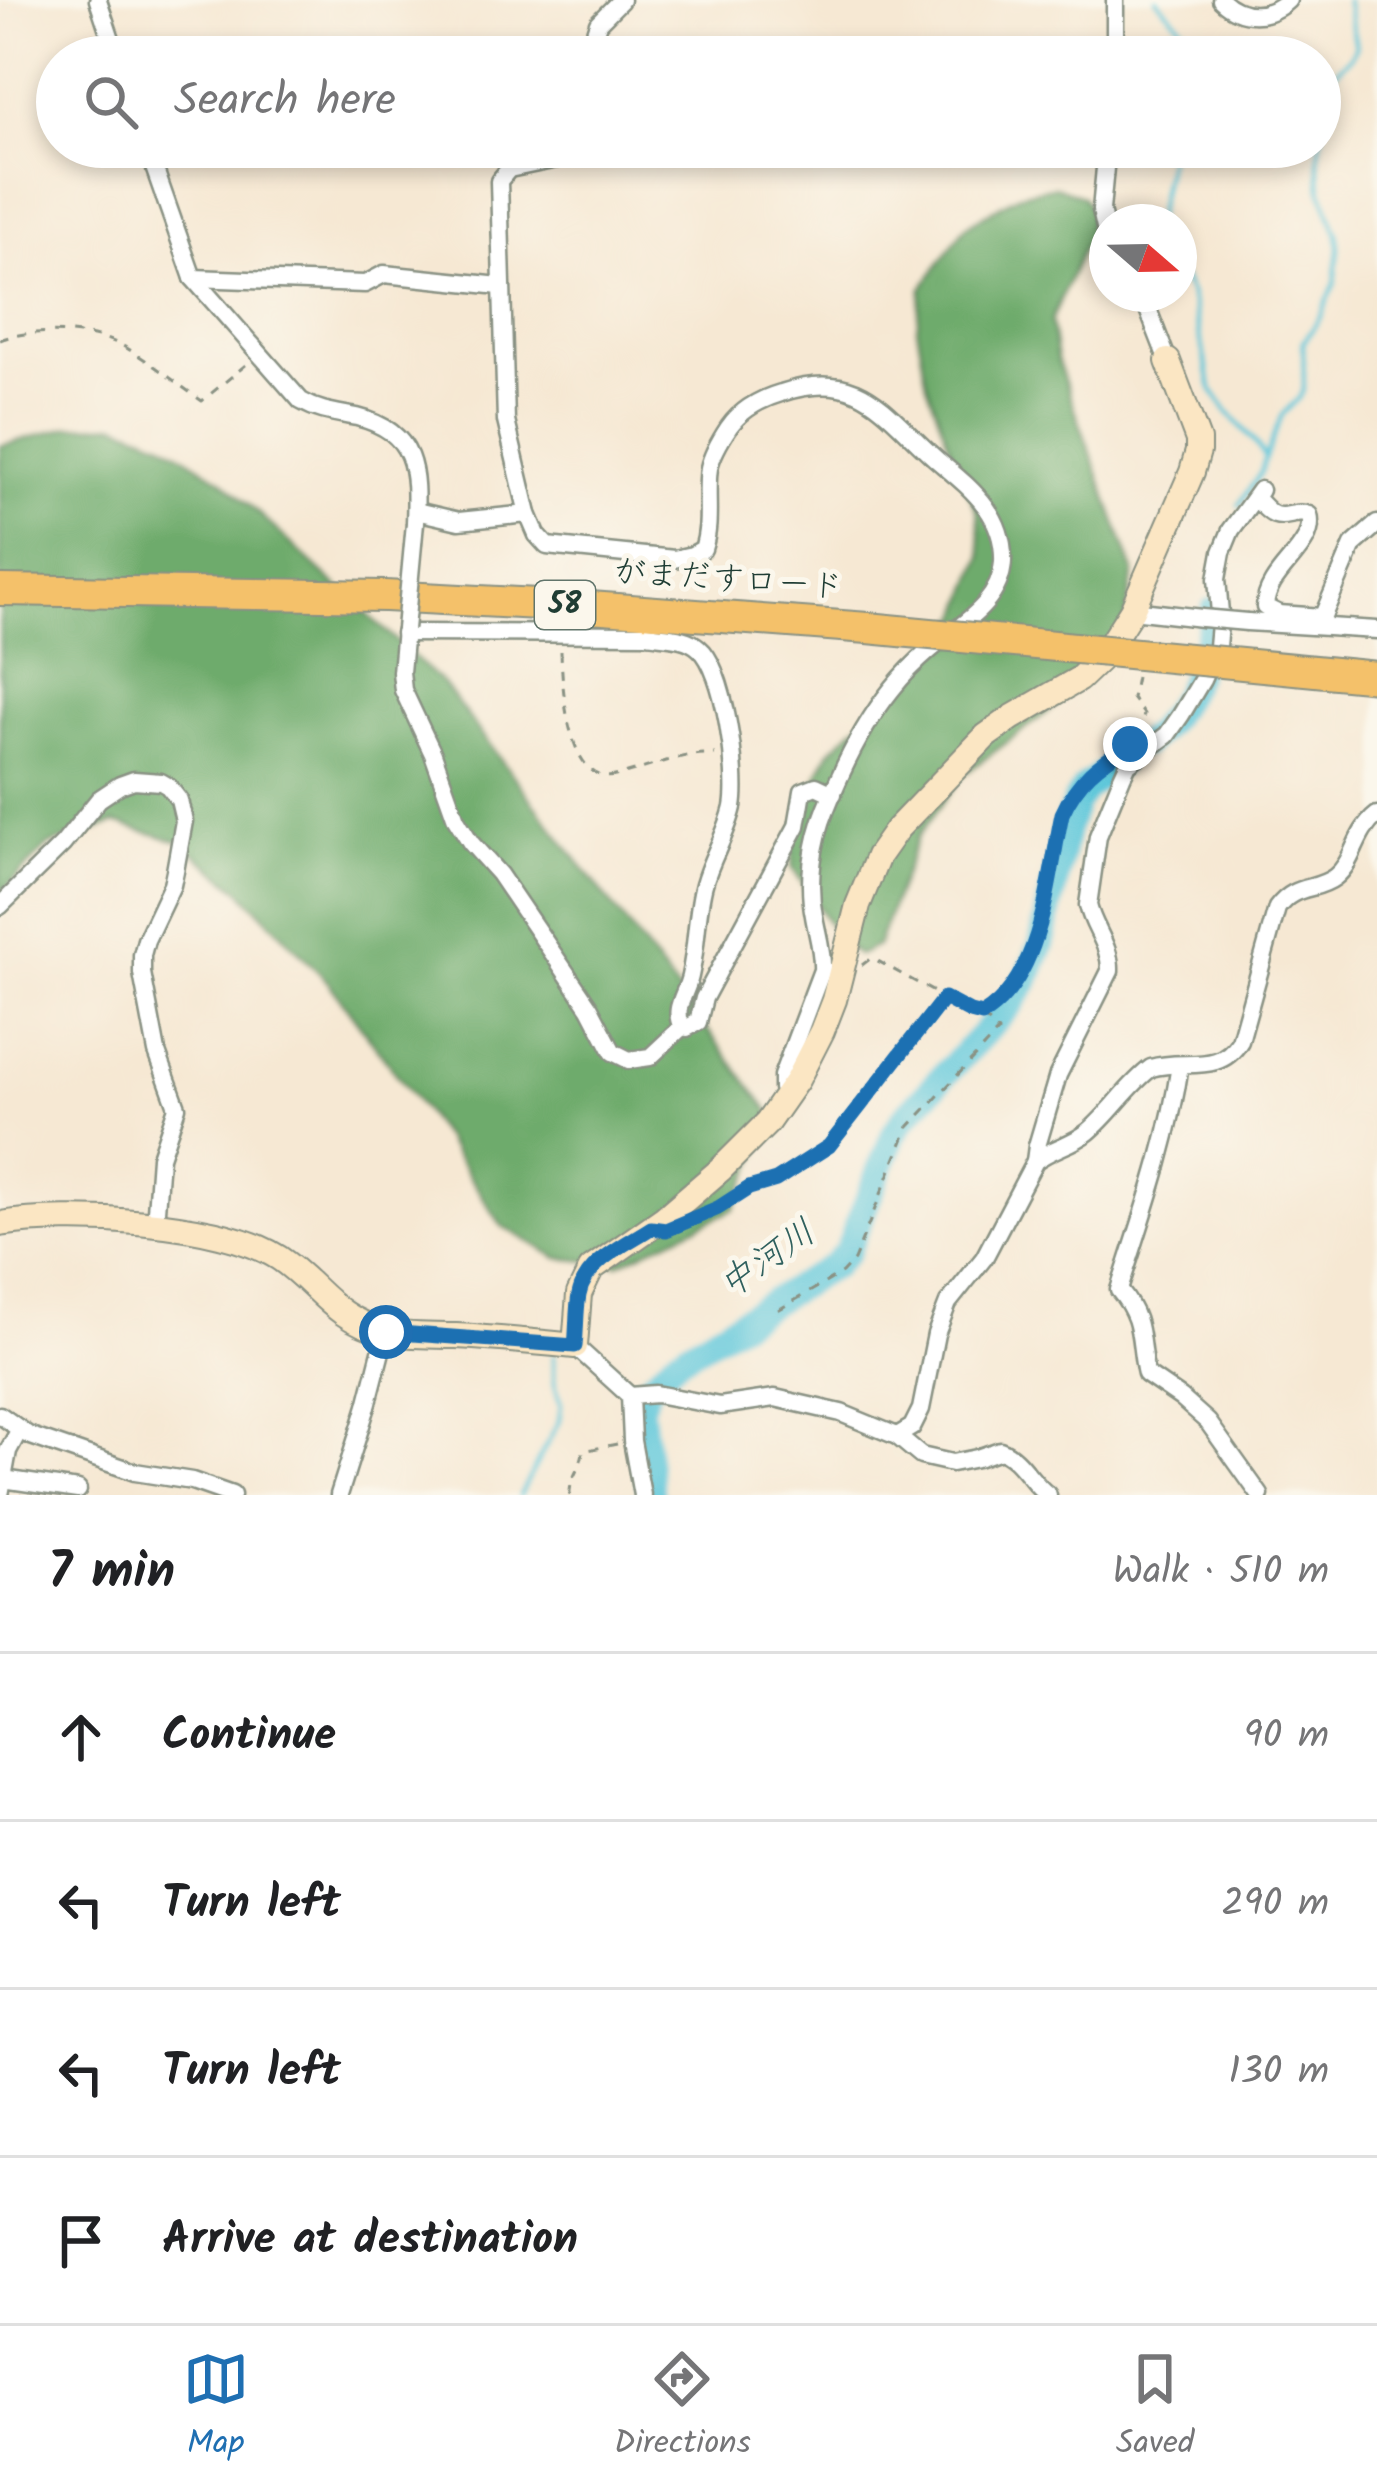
<!DOCTYPE html>
<html lang="en">
<head>
<meta charset="utf-8">
<style>
	:root { --surface:#fff; --page:#f2f2f2; --text:#202124; --muted:#757577; --line:#e0e0e0; --accent:#1f6fb2 }
	body { margin:0; font-family:Kalam,"Klee One",sans-serif; background:var(--page); color:var(--text) }
	.compass { position:absolute; left:1089px; top:204px; width:108px; height:108px; border-radius:50%; background:var(--surface); box-shadow:0 6px 18px #0003; rotate:110deg }
	.stop { position:absolute; width:36px; height:36px; margin:-27px; border:9px solid #1f6fb2; border-radius:50%; background:#fff }
	.stop.end { background:#1f6fb2; border-color:#fff; box-shadow:0 3px 12px #0008 }
	.list { margin:0; padding:0; list-style:none }
	h2 { display:flex; justify-content:space-between; align-items:center; height:156px; margin:0; padding:0 48px; font-size:51px }
	h2 small { font-size:39px; font-weight:400; color:var(--muted) }
	.list li { display:grid; grid-template-columns:78px 1fr auto; gap:36px; align-items:center; box-sizing:border-box; height:168px; padding:0 48px; border-top:3px solid var(--line) }
	.list b { display:block; font-size:45px; white-space:nowrap }
	.list em { font-size:39px; font-style:normal; color:var(--muted) }
	.icon { flex:none; width:66px; height:66px; fill:none; stroke:currentColor; stroke-width:2; stroke-linecap:round; stroke-linejoin:round }
	.map { position:relative; flex:none; width:1377px; height:1495px; overflow:hidden }
	.search { position:absolute; background:var(--surface); box-shadow:0 6px 18px #0003; left:36px; right:36px; top:36px; height:132px; display:flex; align-items:center; gap:30px; box-sizing:border-box; padding:0 42px; border-radius:66px; color:var(--muted); font-size:45px }
	.sheet { height:828px; background:var(--surface) }
	nav { display:flex; justify-content:space-around; align-items:center; box-sizing:border-box; height:168px; border-top:3px solid var(--line); background:var(--surface); font-size:33px; color:var(--muted) }
	nav a { display:grid; justify-items:center; gap:6px }
	nav .on { color:var(--accent) }
	.map>svg:first-child { display:block }
</style>
</head>
<body>
<div class="map">
<svg width="1377" height="1495" viewBox="0 0 1377 1495">
	<rect width="100%" height="100%" fill="#fbf7ec"/>
	<filter id="ink" filterUnits="userSpaceOnUse"><feTurbulence type="fractalNoise" baseFrequency=".00833" numOctaves="2"/><feDisplacementMap in="SourceGraphic" scale="24" xChannelSelector="R" yChannelSelector="G"/><feConvolveMatrix kernelMatrix="1 2 1 2 8 2 1 2 1" color-interpolation-filters="sRGB"/></filter>
	<filter id="wash" filterUnits="userSpaceOnUse"><feTurbulence type="fractalNoise" baseFrequency=".004" numOctaves="4" result="noise"/><feDisplacementMap in="SourceGraphic" scale="48" xChannelSelector="R" yChannelSelector="G"/><feGaussianBlur stdDeviation="2.7" result="paint"/><feColorMatrix in="noise" values="0 0 0 0 0 0 0 0 0 0 0 0 0 0 0 0 0 1.4 0 .05"/><feComposite in="paint" operator="in"/></filter>
	<g filter="url(#wash)">
		<rect width="100%" height="100%" fill="#f6e8d3"/>
		<!-- forest -->
		<g fill="#6eab6c" stroke="#467450" stroke-width="3">
			<path d="M1055 186 1082 196 1092 211 1086 240 1051 321 1057 360 1134 572 1125 621 1057 705 963 775 918 836 877 946 858 955 841 943 792 867 793 836 810 790 830 751 897 687 960 616 982 557 978 513 958 469 927 384 917 328 922 288 966 226 1020 194Z"/>
			<path d="M117 424 163 442 222 480 443 684 770 1112 768 1133 734 1209 618 1264 558 1258 502 1226 442 1135 328 982 241 891 181 842 115 823 49 845 0 894V446L69 427Z"/>
		</g>
		<g fill="none" stroke-linecap="round" stroke-linejoin="round">
			<!-- stream -->
			<g stroke="#5ec7da" stroke-width="4.5">
				<path d="M1157 0C1172 17 1195 34 1197 57"/>
				<path d="M1155 222 1170 147"/>
				<path d="M1179 272 1190 293 1212 389C1226 415 1251 432 1265 458L1261 472 1239 505"/>
				<path d="M1265 458 1282 415 1300 397 1304 388 1303 343 1321 316 1335 283 1339 249 1338 235 1321 189 1318 159 1332 76 1350 57 1356 46 1346 0"/>
				<path d="M520 1495 559 1421 561 1405 554 1381V1355"/>
			</g>
			<!-- river -->
			<g stroke="#5ec7da" stroke-width="27">
				<path d="M1145 743C1183 711 1206 658 1214 610"/>
				<path d="M651 1495 640 1408 647 1387 677 1359 834 1265 847 1251 894 1134 903 1119 1011 1004 1027 980 1042 943 1066 828 1076 801 1085 788 1117 763"/>
			</g>
		</g>
	</g>
	<g filter="url(#ink)">
		<g fill="none" stroke-linecap="round" stroke-linejoin="round">
			<defs>
				<g id="street">
					<path d="M98 0 117 57"/>
					<path d="M1115 0V57"/>
					<path d="M1221 0C1241 19 1268 19 1288 0"/>
					<path d="M587 57 598 23 621 0"/>
					<path d="M147 147 193 278 301 401C320 412 337 413 357 417 417 432 417 471 415 523"/>
					<path d="M561 147 557 159 509 169 499 181 506 421 528 514 537 535 547 546 674 559 692 555 703 549C712 522 705 495 709 468 712 454 721 439 729 427 741 410 761 399 781 393 861 367 883 412 936 459 969 487 1005 513 1003 562 1001 604 958 626 930 650 916 662 903 675 892 689 863 725 843 766 826 809 813 841 807 882 814 916 817 934 823 951 822 970L782 1076V1088L786 1097"/>
					<path d="M1107 147 1101 210 1107 237"/>
					<path d="M193 278 365 284 384 274 500 286"/>
					<path d="M1142 294 1168 361"/>
					<path d="M1255 498C1261 503 1268 513 1275 515 1286 519 1296 510 1309 515 1318 548 1266 570 1265 607L1279 614 1322 617"/>
					<path d="M416 511 459 521 528 514"/>
					<path d="M1132 610 1202 618"/>
					<path d="M1247 622 1377 630"/>
					<path d="M1319 625 1353 545 1377 524"/>
					<path d="M405 629 401 672 403 690 433 754 456 819 471 843 499 874 590 1008 613 1052 629 1060 650 1057 682 1027"/>
					<path d="M404 633 647 634C664 637 686 636 699 648 725 669 739 775 733 807 727 834 711 858 704 884 696 914 697 946 690 976 686 995 672 1008 682 1027L687 1028 698 1022 704 998 797 826 803 791 816 786 833 794"/>
					<path d="M0 906 63 844 99 799 120 785 134 780 161 782 168 786 179 800 184 821 175 871 172 885 146 940 142 955V973L157 1052 177 1107 160 1157 155 1225"/>
					<path d="M1180 1065C1169 1142 1143 1215 1119 1290 1145 1321 1138 1339 1146 1374L1181 1398 1208 1422 1260 1495"/>
					<path d="M1035 1161 1037 1146 1058 1075 1110 971C1111 946 1093 928 1088 905L1098 836 1122 777 1128 764 1167 735 1181 715 1202 680 1217 646 1220 613 1217 579 1222 552 1231 530 1260 490"/>
					<path d="M575 1346 630 1396 632 1441 642 1495"/>
					<path d="M630 1396 656 1394 720 1406 775 1398 841 1413 897 1436 921 1456 952 1463 977 1458 1000 1450C1020 1457 1030 1482 1048 1495"/>
					<path d="M0 1415 28 1435 135 1472 192 1481 232 1495"/>
					<path d="M897 1436 912 1427 921 1409 936 1334 948 1303 984 1258 1035 1161C1052 1148 1072 1145 1088 1132 1111 1113 1127 1086 1151 1068 1184 1058 1219 1076 1240 1041L1277 908C1295 883 1315 892 1335 877 1355 861 1354 833 1377 815"/>
					<path d="M3 1479 78 1490"/>
					<path d="M0 1495 8 1451 20 1429"/>
					<path d="M339 1495 367 1406 386 1332"/>
				</g>
				<path id="secondary" d="M0 1224C69 1213 220 1220 279 1258 318 1284 332 1318 383 1331 405 1337 433 1335 456 1336 496 1338 536 1342 575 1346L579 1294 591 1269 664 1218 720 1170 767 1123 797 1080 822 1031 834 1000 858 905 878 856 897 829 986 736 1013 717 1079 679 1102 657 1132 610 1192 472 1198 451V440L1168 361"/>
				<path id="highway" d="M0 590 385 596 577 606 868 628"/>
			</defs>
			<!-- street casing -->
			<use href="#street" stroke="#8a9284" stroke-width="21"/>
			<!-- secondary casing -->
			<use href="#secondary" stroke="#8a9284" stroke-width="28"/>
			<!-- highway casing -->
			<use href="#highway" stroke="#8a9284" stroke-width="34"/>
			<!-- path -->
			<g stroke="#8a9284" stroke-width="3" stroke-dasharray="9 9" stroke-linecap="butt">
				<path d="M0 340C30 328 94 330 123 346 150 361 176 383 202 401L248 363"/>
				<path d="M561 651C562 681 566 786 615 776 650 769 678 752 715 754"/>
				<path d="M1136 677 1132 698 1144 714 1140 733"/>
				<path d="M862 965 870 959 876 960 970 1012C1031 1029 1054 853 1062 814 1073 787 1089 769 1114 754"/>
				<path d="M695 1217 718 1208 749 1188 777 1180 829 1146 942 999"/>
				<path d="M778 1310 842 1273 854 1260 908 1128 998 1032 983 1016"/>
				<path d="M570 1495C569 1478 582 1467 583 1451L617 1444"/>
			</g>
			<!-- street -->
			<use href="#street" stroke="#fff" stroke-width="16"/>
			<!-- secondary -->
			<use href="#secondary" stroke="#fbe6c3" stroke-width="24"/>
			<!-- highway -->
			<use href="#highway" stroke="#f4c16a" stroke-width="30"/>
			<defs>
				<g id="street-bridge">
					<path d="M1202 618 1247 622"/>
					<path d="M405 629 415 523"/>
				</g>
				<path id="highway-bridge" d="M868 628 1377 677"/>
			</defs>
			<!-- street-bridge casing -->
			<use href="#street-bridge" stroke="#8a9284" stroke-width="21" stroke-linecap="butt"/>
			<!-- highway-bridge casing -->
			<use href="#highway-bridge" stroke="#8a9284" stroke-width="34" stroke-linecap="butt"/>
			<!-- street-bridge -->
			<use href="#street-bridge" stroke="#fff" stroke-width="16"/>
			<!-- highway-bridge -->
			<use href="#highway-bridge" stroke="#f4c16a" stroke-width="30"/>
		</g>
	</g>
	<g fill="none" stroke-linecap="round" stroke-linejoin="round" filter="url(#ink)">
		<!-- route -->
		<path stroke="#1f6fb2" stroke-width="15" d="M386 1332 575 1346C577 1329 576 1311 579 1295 585 1262 625 1245 651 1228L666 1230 718 1208 749 1188 776 1180 829 1146 944 998 970 1012 982 1015C1043 978 1048 879 1062 814 1077 780 1099 763 1130 744"/>
	</g>
	<g text-anchor="middle" dominant-baseline="central" stroke-width="10" stroke-linejoin="round" paint-order="stroke">
		<!-- shield labels -->
		<rect fill="#fbf7ec" stroke="#61756b" stroke-width="3" x="535" y="581" width="60" height="48" rx="9"/>
		<g font-size="30" font-weight="bold" fill="#1f3d34">
			<text x="565" y="605">58</text>
		</g>
		<!-- street labels -->
		<g font-size="33" fill="#1f3d34" stroke="#fbf7ec">
			<text transform="translate(728 581) rotate(4)">がまだすロード</text>
		</g>
		<!-- water labels -->
		<g font-size="36" font-style="italic" fill="#2f605e" stroke="#fbf7ec">
			<text transform="translate(768 1260) rotate(-35)">中河川</text>
		</g>
	</g>
</svg>
<svg class="compass" viewBox="-18 -18 36 36"><path d="M0-13l5 13h-10z" fill="#e53935"/><path d="M0 13l5-13h-10z" fill="#757577"/></svg>
<div class="stop" style="left:386px;top:1332px"></div>
<div class="stop end" style="left:1130px;top:744px"></div>
<div class="search"><svg class="icon" aria-label="search" viewBox="0 0 24 24"><circle cx="10" cy="10" r="6"/><path d="M15 15l6 6"/></svg>Search here</div>
</div>
<section class="sheet">
<h2>7 min<small>Walk · 510 m</small></h2>
<ul class="list">
<li><svg class="icon" aria-label="ahead" viewBox="0 0 24 24"><path d="M12 20V5M6 11l6-6 6 6"/></svg><div><b>Continue</b></div><em>90 m</em></li>
<li><svg class="icon" aria-label="left" viewBox="0 0 24 24"><path d="M17 20v-9H6M10 6l-5 5 5 5"/></svg><div><b>Turn left</b></div><em>290 m</em></li>
<li><svg class="icon" aria-label="left" viewBox="0 0 24 24"><path d="M17 20v-9H6M10 6l-5 5 5 5"/></svg><div><b>Turn left</b></div><em>130 m</em></li>
<li><svg class="icon" aria-label="arrive" viewBox="0 0 24 24"><path d="M6 21V4h12l-3 4 3 4H6"/></svg><div><b>Arrive at destination</b></div></li>
</ul>
</section>
<nav>
<a class="on"><svg class="icon" aria-label="map" viewBox="0 0 24 24"><path d="M3 6l6-2 6 2 6-2v14l-6 2-6-2-6 2zM9 4v14M15 6v14"/></svg>Map</a>
<a><svg class="icon" aria-label="directions" viewBox="0 0 24 24"><path d="M12 3l9 9-9 9-9-9zM9 14v-3h6M13 9l2 2-2 2"/></svg>Directions</a>
<a><svg class="icon" aria-label="saved" viewBox="0 0 24 24"><path d="M7 4h10v16l-5-4-5 4z"/></svg>Saved</a>
</nav>
</body>
</html>
